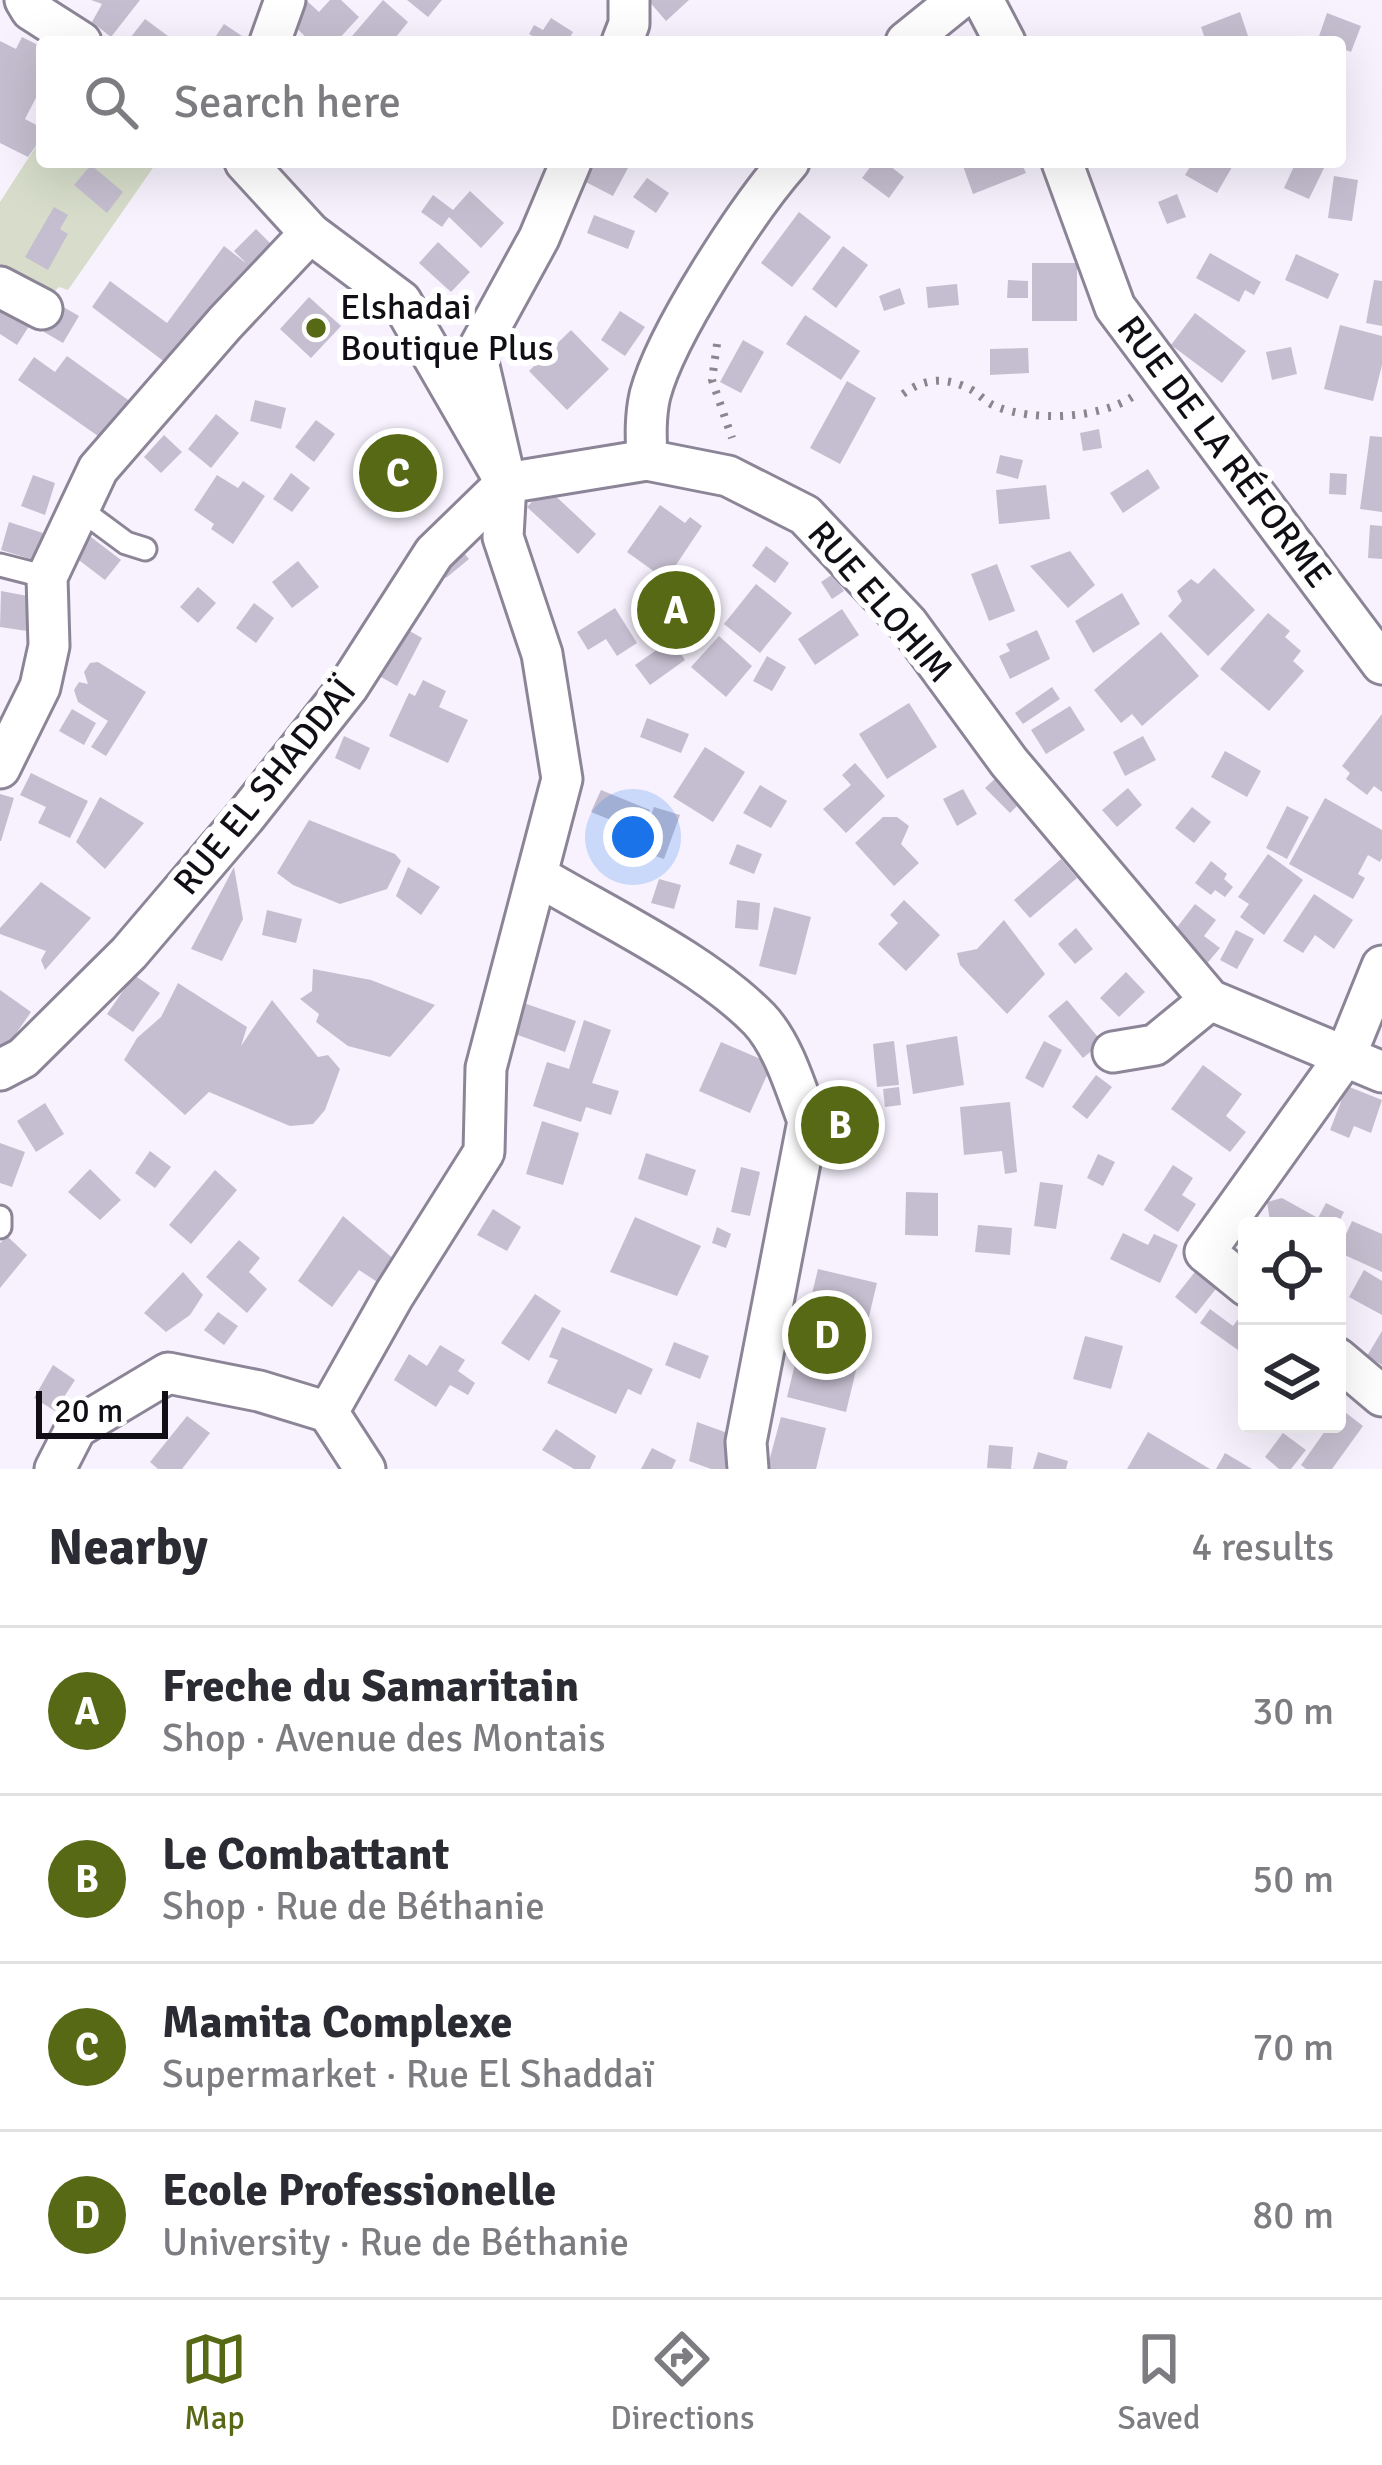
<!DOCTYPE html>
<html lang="en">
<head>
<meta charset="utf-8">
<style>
	:root { --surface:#fff; --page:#f7f7f7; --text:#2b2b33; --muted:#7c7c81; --line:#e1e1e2; --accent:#586915 }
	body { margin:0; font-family:Signika,sans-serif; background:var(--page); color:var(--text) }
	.controls { position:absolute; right:36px; bottom:36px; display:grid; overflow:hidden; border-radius:12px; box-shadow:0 12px 48px #0002 }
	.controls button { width:108px; height:108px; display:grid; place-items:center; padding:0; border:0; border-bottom:3px solid var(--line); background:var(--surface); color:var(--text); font:60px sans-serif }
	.scale { position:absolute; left:36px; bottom:30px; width:132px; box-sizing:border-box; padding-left:12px; border:6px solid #110f15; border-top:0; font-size:33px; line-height:42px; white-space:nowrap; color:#110f15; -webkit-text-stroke:9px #fff; paint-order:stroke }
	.you { position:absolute; left:633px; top:837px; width:42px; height:42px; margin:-30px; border:9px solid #fff; border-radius:50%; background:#1a73e8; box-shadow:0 0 0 18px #1a73e833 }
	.badge { display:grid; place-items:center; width:78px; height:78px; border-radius:50%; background:var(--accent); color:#fff; font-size:39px; font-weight:700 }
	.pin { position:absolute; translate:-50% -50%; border:6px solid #fff; box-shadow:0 3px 12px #0006 }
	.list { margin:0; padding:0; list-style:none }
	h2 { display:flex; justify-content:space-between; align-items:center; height:156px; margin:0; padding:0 48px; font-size:51px }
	h2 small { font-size:39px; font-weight:400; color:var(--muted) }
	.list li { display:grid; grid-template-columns:78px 1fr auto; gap:36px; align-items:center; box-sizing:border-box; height:168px; padding:0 48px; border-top:3px solid var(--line) }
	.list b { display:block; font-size:45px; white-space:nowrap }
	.list p { margin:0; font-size:39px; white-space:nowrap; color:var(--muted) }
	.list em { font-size:39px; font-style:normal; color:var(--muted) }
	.icon { flex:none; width:66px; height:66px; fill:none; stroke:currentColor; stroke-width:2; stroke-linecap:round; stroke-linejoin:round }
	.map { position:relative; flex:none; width:1382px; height:1469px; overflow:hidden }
	.search { position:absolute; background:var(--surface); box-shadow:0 12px 48px #0002; left:36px; right:36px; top:36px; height:132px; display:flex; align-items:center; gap:30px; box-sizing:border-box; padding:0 42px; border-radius:12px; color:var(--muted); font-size:45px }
	.sheet { height:828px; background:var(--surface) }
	nav { display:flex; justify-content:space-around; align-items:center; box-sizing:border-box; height:168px; border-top:3px solid var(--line); background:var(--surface); font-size:33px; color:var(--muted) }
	nav a { display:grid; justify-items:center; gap:6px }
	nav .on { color:var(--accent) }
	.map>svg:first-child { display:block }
</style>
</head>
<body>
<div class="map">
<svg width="1382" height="1469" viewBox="0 0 1382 1469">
	<rect width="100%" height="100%" fill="#f7f2fe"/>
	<!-- green -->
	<path fill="#d7ddca" d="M42 137V162H157L68 290 59 287 48 297 0 275V202Z"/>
	<!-- building -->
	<g fill="#c5bed0">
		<path d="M91 0H140L111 37 92 22 102 4Z"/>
		<path d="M306 0 319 12 330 0H341L359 17 336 42H311L287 19Z"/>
		<path d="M383 0 408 22 392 42H347Z"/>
		<path d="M407 0H442L428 17Z"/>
		<path d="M648 0H689L666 21Z"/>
		<path d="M1240 12 1250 42H1206L1201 27Z"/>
		<path d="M1327 13 1361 26 1351 52 1340 48V42L1318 39Z"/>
		<path d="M551 18 573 32 567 42H543L529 34 534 25 543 30Z"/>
		<path d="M145 19 168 36 164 42H127Z"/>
		<path d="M224 24 251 42H212Z"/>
		<path d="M22 37 42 47 37 60 42 62V86L25 119 42 128V137L28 157 0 143V41L16 49Z"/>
		<path d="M586 162H616L628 168 613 196 578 178Z"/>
		<path d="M874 162H885L904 177 889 198 862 178Z"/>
		<path d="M972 162H1021L1026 173 973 194 963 166Z"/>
		<path d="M1193 162H1235L1217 193 1185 175Z"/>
		<path d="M1296 162H1312L1324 168 1309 199 1284 188Z"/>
		<path d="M91 165 123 192 107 213 74 185Z"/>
		<path d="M1334 176 1358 180 1352 221 1328 218Z"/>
		<path d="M647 178 669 193 656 213 633 197Z"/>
		<path d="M470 191 504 223 481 248 449 217 442 227 421 212 433 195 453 210Z"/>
		<path d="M1177 194 1186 217 1167 224 1158 202Z"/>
		<path d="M54 207 68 215 60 229 68 234 48 270 25 257Z"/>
		<path d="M799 212 831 237 792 287 761 263Z"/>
		<path d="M594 215 635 231 628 249 587 233Z"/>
		<path d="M256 229 276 249 254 271 250 267 174 369 92 307 110 281 167 323 224 246 247 264 234 251Z"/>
		<path d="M438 242 470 272 451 292 419 263Z"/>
		<path d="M843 246 868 265 836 308 812 289Z"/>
		<path d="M1210 253 1261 282 1254 295 1245 290 1239 302 1196 278Z"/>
		<path d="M1296 254 1339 274 1328 299 1285 280Z"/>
		<rect x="1032" y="263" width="45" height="58"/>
		<path d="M1008 280 1028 281V298H1007Z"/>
		<path d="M1374 280 1382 281V326L1366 323Z"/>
		<path d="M957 284 959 305 928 308 926 287Z"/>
		<path d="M900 288 905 304 884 311 879 296Z"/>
		<path d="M309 297 341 326 311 358 280 329Z"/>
		<path d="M0 303 31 323 17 345 0 334Z"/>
		<path d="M60 305 79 316 63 343 44 332Z"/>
		<path d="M620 311 645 327 625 356 601 340Z"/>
		<path d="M1195 313 1246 351 1222 383 1171 345Z"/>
		<path d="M805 315 860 351 841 380 786 344Z"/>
		<path d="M1340 325 1382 336V365L1373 401 1324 389Z"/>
		<path d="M571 330 609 369 567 410 529 371Z"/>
		<path d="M743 340 764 352 741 393 720 382Z"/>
		<path d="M1291 347 1297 374 1272 380 1266 352Z"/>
		<path d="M1028 348 1029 373 990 375V349Z"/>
		<path d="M67 356 135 405 108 443 18 380 34 357 55 372Z"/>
		<path d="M847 381 876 398 840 464 810 448Z"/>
		<path d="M255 400 286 408 281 429 250 421Z"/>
		<path d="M216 414 239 433 211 468 188 449Z"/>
		<path d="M316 420 335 434 314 462 295 447Z"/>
		<path d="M1099 429 1102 448 1083 451 1080 433Z"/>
		<path d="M164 435 182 452 161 473 144 457Z"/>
		<path d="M1370 436 1382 437V512L1360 509Z"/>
		<path d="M386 438 434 460 406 517 360 494Z"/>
		<path d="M1000 455 1023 460 1018 479 996 473Z"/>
		<path d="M1148 469 1160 488 1123 513 1110 493Z"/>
		<path d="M291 473 310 488 292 512 273 499Z"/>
		<path d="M1330 473 1347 474 1346 495 1329 494Z"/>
		<path d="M33 475 55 483 45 515 21 506Z"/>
		<path d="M217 475 238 488 243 481 265 496 233 544 211 529 214 524 194 510Z"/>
		<path d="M1046 485 1050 519 999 524 996 490Z"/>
		<path d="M546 487 596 534 578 554 527 507Z"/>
		<path d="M660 505 685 523 690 517 702 526 666 580 627 552Z"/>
		<path d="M9 522 43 533 34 560 1 550Z"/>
		<path d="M1370 525 1382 526V559L1368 558Z"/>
		<path d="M87 534 121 560 105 580 71 554Z"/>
		<path d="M453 540 469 559 446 578 430 560Z"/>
		<path d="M766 546 789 563 775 583 752 566Z"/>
		<path d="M1070 551 1095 585 1068 608 1030 566Z"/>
		<path d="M298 561 319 587 292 608 272 582Z"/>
		<path d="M997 564 1015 611 989 621 971 574Z"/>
		<path d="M1214 568 1255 610 1208 656 1168 616 1182 601 1177 591 1191 579 1198 584Z"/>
		<path d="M833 574 844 591 832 599 821 582Z"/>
		<path d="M756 584 792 613 760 653 724 624Z"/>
		<path d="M198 587 216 603 198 623 180 607Z"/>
		<path d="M1 591 33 597 27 631 0 627Z"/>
		<path d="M1122 593 1140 624 1093 653 1075 621Z"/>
		<path d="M672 596 691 611 678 625 660 609Z"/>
		<path d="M254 603 274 618 256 643 236 628Z"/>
		<path d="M615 608 637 643 617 656 606 639 588 650 577 632Z"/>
		<path d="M842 609 859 635 815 665 798 639Z"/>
		<path d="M1268 613 1290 631 1285 637 1301 651 1293 661 1304 671 1269 711 1220 669Z"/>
		<path d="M399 625 422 638 397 686 374 673Z"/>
		<path d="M1037 630 1050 659 1010 679 999 656 1010 651 1006 644Z"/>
		<path d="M1161 632 1199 676 1142 726 1132 714 1121 723 1094 690Z"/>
		<path d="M719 636 752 666 726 697 691 667Z"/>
		<path d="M671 640 685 660 650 685 635 665Z"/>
		<path d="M767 656 786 667 772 691 753 681Z"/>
		<path d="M98 662 146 692 106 756 91 747 108 721 78 702 74 690 79 682 88 684 84 672 90 663Z"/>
		<path d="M423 680 446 691 439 707 468 720 448 763 389 736 409 693 415 696Z"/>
		<path d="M1052 687 1060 699 1023 724 1015 713Z"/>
		<path d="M909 703 937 747 887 779 859 734Z"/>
		<path d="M1070 706 1085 730 1046 754 1031 730Z"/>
		<path d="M72 709 96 723 84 745 59 731Z"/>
		<path d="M1382 714V792L1374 786 1367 795 1346 779 1350 773 1342 766Z"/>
		<path d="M647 718 689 734 681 753 640 737Z"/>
		<path d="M344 736 370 748 360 770 335 758Z"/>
		<path d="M1143 736 1156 760 1125 776 1113 752Z"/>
		<path d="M705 747 745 772 713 822 673 797Z"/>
		<path d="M1225 751 1261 771 1247 797 1211 777Z"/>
		<path d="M855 763 885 796 846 833 823 809 851 785 842 775Z"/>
		<path d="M31 773 88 801 70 838 38 823 46 807 20 795Z"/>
		<path d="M998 776 1022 801 1010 813 985 788Z"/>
		<path d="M760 785 787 801 771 828 743 813Z"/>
		<path d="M1128 788 1142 805 1117 827 1102 810Z"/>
		<path d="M963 789 977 814 957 826 943 799Z"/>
		<path d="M601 790 650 810 641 832 591 812Z"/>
		<path d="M0 794 14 798 1 841H0Z"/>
		<path d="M100 797 144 823 105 869 76 842Z"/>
		<path d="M1325 798 1382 830V858L1380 862 1368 855 1358 874 1365 878 1353 899 1289 864Z"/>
		<path d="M1287 806 1309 817 1287 859 1266 848Z"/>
		<path d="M654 807 680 815 664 859 638 850Z"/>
		<path d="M1192 807 1211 822 1194 843 1175 828Z"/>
		<path d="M883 817H897L909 826 901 844 919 863 894 886 855 843Z"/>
		<path d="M309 820 395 854 401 861 387 889 340 904 293 885 277 873Z"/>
		<path d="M737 844 762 854 754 874 729 864Z"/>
		<path d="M1268 854 1303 880 1264 935 1240 917 1249 904 1238 897Z"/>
		<path d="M1061 859 1077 878 1030 918 1014 900Z"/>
		<path d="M1211 861 1227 874 1224 879 1233 887 1225 897 1215 890 1211 895 1195 883Z"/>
		<path d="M234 867 243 919 222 961 191 949Z"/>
		<path d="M408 867 440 887 421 915 396 896Z"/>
		<path d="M659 879 681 885 674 909 651 903Z"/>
		<path d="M41 882 91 918 45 970 41 960 46 951 0 934V928Z"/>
		<path d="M1314 894 1353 920 1334 949 1315 935 1303 953 1283 941Z"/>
		<path d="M737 900 760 903 758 930 735 928Z"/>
		<path d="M904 900 940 935 906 971 878 944 898 923 890 915Z"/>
		<path d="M1195 904 1216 920 1204 936 1220 948 1204 967 1168 939Z"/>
		<path d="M774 907 811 917 796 975 759 966Z"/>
		<path d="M267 910 302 919 296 943 262 935Z"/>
		<path d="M1004 920 1045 974 1007 1014 960 965 957 953 977 949Z"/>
		<path d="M1076 928 1093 949 1075 964 1058 944Z"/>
		<path d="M1236 930 1254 939 1237 969 1220 960Z"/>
		<path d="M313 969 371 980 435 1005 390 1057 348 1046 316 1022 319 1014 300 999 312 991Z"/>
		<path d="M1126 972 1145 992 1119 1017 1100 998Z"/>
		<path d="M134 975 160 993 133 1032 107 1014Z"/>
		<path d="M178 983 247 1027 241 1046 272 1000 318 1057 328 1055 340 1069 325 1110 313 1124 290 1126 209 1092 185 1115 124 1060 137 1038 161 1017Z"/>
		<path d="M0 990 31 1012 8 1045 0 1047Z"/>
		<path d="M515 1000 576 1021 565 1052 504 1030Z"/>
		<path d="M1067 1000 1102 1042 1083 1058 1048 1016Z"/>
		<path d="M584 1020 611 1030 592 1083 619 1091 611 1115 586 1107 581 1122 533 1106 547 1062 569 1069Z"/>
		<path d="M957 1036 964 1085 913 1094 906 1045Z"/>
		<path d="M894 1041 899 1085 877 1087 873 1044Z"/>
		<path d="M1044 1041 1062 1050 1043 1088 1025 1078Z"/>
		<path d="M721 1042 772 1064 750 1113 699 1091Z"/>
		<path d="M1203 1065 1242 1094 1226 1116 1246 1132 1230 1152 1171 1109Z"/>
		<path d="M1096 1075 1112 1087 1087 1119 1072 1107Z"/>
		<path d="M1347 1086 1382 1100 1371 1133 1354 1126 1349 1138 1330 1130Z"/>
		<path d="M899 1087 901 1105 885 1107 883 1089Z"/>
		<path d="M1010 1102 1017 1172 1005 1174 1002 1151 964 1155 960 1107Z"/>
		<path d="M45 1103 64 1134 36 1152 17 1121Z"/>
		<path d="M848 1115 849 1132 828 1134 826 1118Z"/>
		<path d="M542 1121 579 1133 563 1185 526 1174Z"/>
		<path d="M0 1143 25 1152 12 1187 0 1183Z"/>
		<path d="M150 1151 171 1167 155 1188 135 1173Z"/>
		<path d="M646 1153 696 1170 687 1196 638 1179Z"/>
		<path d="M1098 1154 1115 1162 1103 1186 1087 1178Z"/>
		<path d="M1173 1165 1193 1178 1182 1195 1196 1204 1178 1232 1144 1210Z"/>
		<path d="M741 1167 760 1172 750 1216 731 1212Z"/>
		<path d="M90 1169 121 1200 100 1220 68 1192Z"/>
		<path d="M215 1170 237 1190 191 1244 169 1225Z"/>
		<path d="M1040 1182 1063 1185 1056 1229 1034 1226Z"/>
		<path d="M906 1192 938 1193V1236L905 1235Z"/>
		<path d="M1282 1198 1318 1218 1326 1203 1344 1212 1337 1226H1280L1270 1221 1267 1202Z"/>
		<path d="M493 1209 521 1227 507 1251 477 1235Z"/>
		<path d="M343 1216 402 1266 388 1289 359 1270 332 1307 298 1281Z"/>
		<path d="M635 1217 701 1246 677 1296 610 1272Z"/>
		<path d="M1352 1221 1382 1234V1272L1338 1252Z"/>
		<path d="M978 1225 1012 1228 1010 1255 975 1252Z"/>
		<path d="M717 1227 731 1234 726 1248 712 1243Z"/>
		<path d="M1123 1233 1148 1245 1154 1234 1178 1245 1160 1283 1110 1259Z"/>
		<path d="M7 1236 27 1255 0 1288V1243Z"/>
		<path d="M239 1240 260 1258 249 1272 267 1289 247 1313 206 1277Z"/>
		<path d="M1202 1263 1223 1280 1196 1314 1175 1297Z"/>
		<path d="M818 1269 877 1283 846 1412 787 1397Z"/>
		<path d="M1364 1270 1382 1281V1315L1349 1297Z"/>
		<path d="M183 1272 203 1295 190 1315 166 1332 144 1313Z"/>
		<path d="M535 1294 561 1311 529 1361 501 1343Z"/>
		<path d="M1247 1307 1245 1355 1200 1323 1210 1309 1233 1326Z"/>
		<path d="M218 1312 238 1326 224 1345 204 1330Z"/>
		<path d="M562 1327 653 1369 641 1395 628 1389 616 1414 547 1383 558 1360 549 1357Z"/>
		<path d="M1382 1331V1365L1367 1356Z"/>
		<path d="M1085 1336 1123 1346 1111 1389 1073 1379Z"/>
		<path d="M674 1342 709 1356 700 1379 665 1365Z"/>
		<path d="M440 1345 465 1360 458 1371 475 1383 468 1395 450 1385 436 1407 394 1380 409 1354 427 1366Z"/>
		<path d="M53 1365 75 1380 55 1411 34 1398Z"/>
		<path d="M1341 1409 1363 1426 1332 1469H1306L1301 1465 1330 1424H1337Z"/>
		<path d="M187 1416 210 1433 182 1469H158L150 1462Z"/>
		<path d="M781 1417 826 1428 816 1469H767Z"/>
		<path d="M697 1422 736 1436 725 1469H711L689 1461Z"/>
		<path d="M556 1429 596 1456 590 1469H574L542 1450Z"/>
		<path d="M1148 1432 1210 1469H1127Z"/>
		<path d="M1283 1433 1306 1450 1291 1469H1279L1265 1457Z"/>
		<path d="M989 1445 1013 1447 1011 1469 987 1468Z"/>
		<path d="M652 1448 676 1460 672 1469H641Z"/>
		<path d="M1038 1452 1068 1461 1066 1469H1033Z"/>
		<path d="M1225 1453 1252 1469H1216Z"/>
	</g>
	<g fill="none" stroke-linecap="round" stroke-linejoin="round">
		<defs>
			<g id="service">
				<path d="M80 509 126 543 145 549"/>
				<path d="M0 565 47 577"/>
				<path d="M0 1217V1227"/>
			</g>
			<g id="minor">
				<path d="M25 0 31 10 81 42"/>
				<path d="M983 0 1005 42"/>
				<path d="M270 42 285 0"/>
				<path d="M622 42 629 24V0"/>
				<path d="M906 42 958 0"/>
				<path d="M245 162 310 233 401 301 506 483 647 460 728 476 805 515 908 624 1009 762 1210 1000 1382 1072"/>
				<path d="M1062 162 1115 307 1382 664"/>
				<path d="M0 287 42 309"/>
				<path d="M647 460C646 438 645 417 650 395 666 334 747 210 789 162"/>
				<path d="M0 768 40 687 49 646 47 577 98 469 225 323 310 233"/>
				<path d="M538 876C607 917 703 962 759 1019 783 1044 796 1089 808 1121L746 1442 748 1469"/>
				<path d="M1113 1052 1155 1045 1210 1000"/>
				<path d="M0 1070 23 1058 129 953 245 817 348 687 434 553 506 483"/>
				<path d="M1247 1286 1205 1252 1346 1055 1382 966"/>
				<path d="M1337 1358 1382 1396"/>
				<path d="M328 1412 365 1469"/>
				<path d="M55 1469 76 1428 168 1373 259 1391 328 1412 394 1295 484 1152 486 1068 562 779 542 654 503 537 506 483 476 353 539 238 571 162"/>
			</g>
		</defs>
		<!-- service casing -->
		<use href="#service" stroke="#8c8597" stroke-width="27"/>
		<!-- minor casing -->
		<use href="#minor" stroke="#8c8597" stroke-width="45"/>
		<!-- path -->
		<g stroke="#89868f" stroke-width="8" stroke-dasharray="3 9" stroke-linecap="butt">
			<path d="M717 344 712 380 732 438"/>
			<path d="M903 394C926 377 947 377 972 390 980 395 987 403 995 406 1033 422 1098 419 1132 397"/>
		</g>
		<!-- service -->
		<use href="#service" stroke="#fff" stroke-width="21"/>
		<!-- minor -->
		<use href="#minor" stroke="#fff" stroke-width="39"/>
	</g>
	<!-- markers -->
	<circle fill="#586915" stroke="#fff" stroke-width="4.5" cx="316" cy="328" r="12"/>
	<g text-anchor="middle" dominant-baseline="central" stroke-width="12" stroke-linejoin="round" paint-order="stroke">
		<!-- poi labels -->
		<g font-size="36" fill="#110f15" stroke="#fff" text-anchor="start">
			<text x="340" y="307">Elshadai<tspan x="340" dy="41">Boutique Plus</tspan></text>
		</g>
		<!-- street labels -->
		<g font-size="36" fill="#110f15" stroke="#fff">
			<text transform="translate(1224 452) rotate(53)">RUE DE LA RÉFORME</text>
			<text transform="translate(880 602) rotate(49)">RUE ELOHIM</text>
			<text transform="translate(265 787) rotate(-51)">RUE EL SHADDAÏ</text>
		</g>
	</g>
</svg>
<div class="controls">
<button><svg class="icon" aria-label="locate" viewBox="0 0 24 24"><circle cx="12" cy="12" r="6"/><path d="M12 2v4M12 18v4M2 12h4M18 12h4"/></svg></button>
<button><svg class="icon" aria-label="layers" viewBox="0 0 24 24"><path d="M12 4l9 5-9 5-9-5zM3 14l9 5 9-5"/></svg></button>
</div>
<div class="scale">20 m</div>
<div class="you"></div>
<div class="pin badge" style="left:676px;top:610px">A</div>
<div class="pin badge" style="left:840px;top:1125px">B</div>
<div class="pin badge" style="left:398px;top:473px">C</div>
<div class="pin badge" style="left:827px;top:1335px">D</div>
<div class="search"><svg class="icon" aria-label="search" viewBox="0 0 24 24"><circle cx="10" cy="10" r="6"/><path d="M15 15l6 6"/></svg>Search here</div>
</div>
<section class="sheet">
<h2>Nearby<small>4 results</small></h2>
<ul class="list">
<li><span class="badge">A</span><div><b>Freche du Samaritain</b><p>Shop · Avenue des Montais</p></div><em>30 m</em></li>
<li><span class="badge">B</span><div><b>Le Combattant</b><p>Shop · Rue de Béthanie</p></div><em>50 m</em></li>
<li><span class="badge">C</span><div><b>Mamita Complexe</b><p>Supermarket · Rue El Shaddaï</p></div><em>70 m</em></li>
<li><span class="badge">D</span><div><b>Ecole Professionelle</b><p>University · Rue de Béthanie</p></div><em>80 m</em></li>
</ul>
</section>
<nav>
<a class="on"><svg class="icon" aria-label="map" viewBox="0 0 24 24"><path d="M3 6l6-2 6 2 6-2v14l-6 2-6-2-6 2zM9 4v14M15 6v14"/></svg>Map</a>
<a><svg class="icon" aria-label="directions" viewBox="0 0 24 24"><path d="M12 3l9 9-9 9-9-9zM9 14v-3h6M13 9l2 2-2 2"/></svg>Directions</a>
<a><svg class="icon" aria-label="saved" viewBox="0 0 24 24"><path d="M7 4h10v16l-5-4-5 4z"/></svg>Saved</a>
</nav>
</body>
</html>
